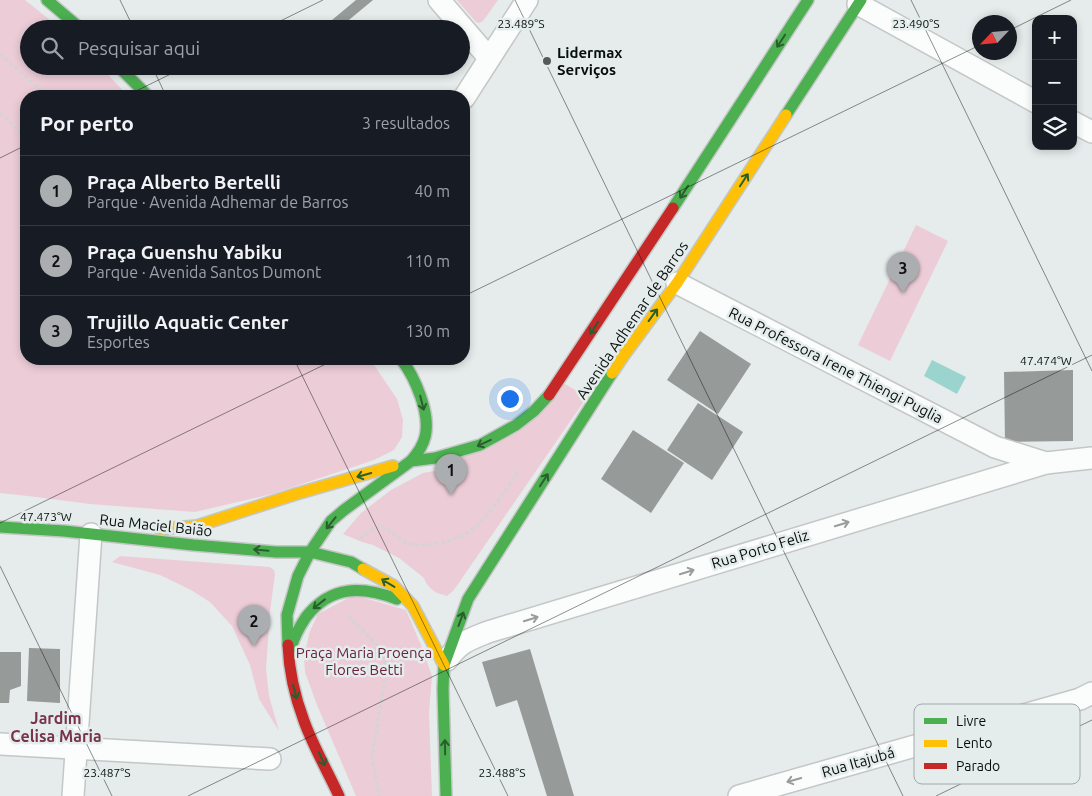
<!DOCTYPE html>
<html lang="pt">
<head>
<meta charset="utf-8">
<style>
	:root { --surface:#171b24; --page:#20242c; --text:#f1f3f6; --muted:#9ea1a6; --line:#363941; --accent:#abaeb0 }
	body { margin:0; font-family:Ubuntu,sans-serif; background:var(--page); color:var(--text) }
	.controls { position:absolute; right:15px; top:15px; display:grid; overflow:hidden; border-radius:10px; box-shadow:0 2px 8px #0003 }
	.controls button { width:45px; height:45px; display:grid; place-items:center; padding:0; border:0; border-bottom:1px solid var(--line); background:var(--surface); color:var(--text); font:25px sans-serif }
	.compass { position:absolute; left:972px; top:15px; width:45px; height:45px; border-radius:50%; background:var(--surface); box-shadow:0 2px 8px #0003; rotate:244deg }
	.you { position:absolute; left:509px; top:398px; width:18px; height:18px; margin:-12px; border:4px solid #fff; border-radius:50%; background:#1a73e8; box-shadow:0 0 0 8px #1a73e833 }
	.badge { display:grid; place-items:center; width:32px; height:32px; border-radius:50%; background:var(--accent); color:#111; font-size:16px; font-weight:700 }
	.pin { position:absolute; translate:-50% -41px; filter:drop-shadow(0 1px 2px #0008) }
	.pin::after { content:''; position:absolute; top:26px; width:18px; height:15px; background:inherit; clip-path:polygon(0 0,100% 0,50% 100%) }
	.list { margin:0; padding:0; list-style:none }
	h2 { display:flex; justify-content:space-between; align-items:center; height:65px; margin:0; padding:0 20px; font-size:21px }
	h2 small { font-size:16px; font-weight:400; color:var(--muted) }
	.list li { display:grid; grid-template-columns:32px 1fr auto; gap:15px; align-items:center; box-sizing:border-box; height:70px; padding:0 20px; border-top:1px solid var(--line) }
	.list b { display:block; font-size:19px; white-space:nowrap }
	.list p { margin:0; font-size:16px; white-space:nowrap; color:var(--muted) }
	.list em { font-size:16px; font-style:normal; color:var(--muted) }
	.icon { flex:none; width:28px; height:28px; fill:none; stroke:currentColor; stroke-width:2; stroke-linecap:round; stroke-linejoin:round }
	.map { position:relative; flex:none; width:1092px; height:796px; overflow:hidden }
	.search { position:absolute; background:var(--surface); box-shadow:0 2px 8px #0003; left:20px; top:20px; width:450px; height:55px; display:flex; align-items:center; gap:12px; box-sizing:border-box; padding:0 18px; border-radius:28px; color:var(--muted); font-size:19px }
	.panel { position:absolute; background:var(--surface); box-shadow:0 2px 8px #0003; left:20px; top:90px; width:450px; height:275px; border-radius:20px }
	.map>svg:first-child { display:block }
</style>
</head>
<body>
<div class="map">
<svg width="1092" height="796" viewBox="0 0 1092 796">
	<rect width="100%" height="100%" fill="#e6ebeb"/>
	<!-- green -->
	<g fill="#eccdd7">
		<path d="M0 0H25L61 29H29V66H100L128 96H26V359H370L397 399 403 420 402 437 394 450 374 460 272 494 195 512 90 504 28 496 0 493Z"/>
		<path d="M457 0H498L483 21 479 23 476 22Z"/>
		<path d="M916 225 948 241 890 361 858 345Z"/>
		<path d="M565 384 587 397 456 587 452 592 447 596 437 593 431 589 426 583 424 578 399 558 373 545 362 542 343 534 361 513 391 490 423 473 440 470Z"/>
		<path d="M120 556 270 567 274 570 275 574 270 612 266 669 269 696 279 731 259 699 250 665 232 626 210 602 191 590 160 575 112 562Z"/>
		<path d="M354 595 406 610 421 645 432 676 429 713 432 796H356L317 705 305 672 304 656 310 631 318 614Z"/>
	</g>
	<!-- water -->
	<path fill="#9bd3ce" d="M932 360 966 377 957 394 924 376Z"/>
	<!-- building -->
	<g fill="#969a99">
		<path d="M356 0H373L338 29H329L326 25Z"/>
		<path d="M700 331 751 364 718 414 667 380Z"/>
		<path d="M1073 370V441L1005 442 1004 372Z"/>
		<path d="M698 403 743 432 712 480 667 450Z"/>
		<path d="M633 430 684 463 651 513 601 479Z"/>
		<path d="M29 648 60 649V703L27 701Z"/>
		<path d="M530 649 574 796H547L517 700 496 707 482 662Z"/>
		<path d="M0 652H21V686L10 690 9 703H0Z"/>
	</g>
	<g fill="none" stroke-linecap="round" stroke-linejoin="round">
		<defs>
			<g id="street">
				<path d="M439 0 489 58"/>
				<path d="M858 4 1036 102"/>
				<path d="M464 98 527 0"/>
				<path d="M1073 122 1092 132"/>
				<path d="M677 283 995 447 1046 463"/>
				<path d="M447 660C460 642 468 640 488 632L1046 463 1092 458"/>
				<path d="M0 744 270 759"/>
				<path d="M73 796 91 534"/>
				<path d="M739 796 1080 699 1092 693"/>
			</g>
			<g id="fast">
				<path d="M47 0 81 29"/>
				<path d="M118 66 148 96"/>
				<path d="M786 115 861 0"/>
				<path d="M673 208 808 0"/>
				<path d="M401 359C415 377 431 414 425 437 423 446 417 454 411 461"/>
				<path d="M0 527 64 531 193 545 276 552H310L351 562 363 569"/>
				<path d="M288 645 287 615 298 576 310 552 331 521 344 510 411 461 435 458 480 445 516 425 534 411 549 395"/>
				<path d="M291 648C294 637 300 626 306 617 331 585 362 586 397 599"/>
				<path d="M446 796 443 689 444 665 468 599 612 373"/>
			</g>
			<g id="slow">
				<path d="M612 373 624 355 677 283 786 115"/>
				<path d="M160 529 197 526 296 494 393 466"/>
				<path d="M363 569 394 586 413 606 444 665"/>
			</g>
			<g id="jam">
				<path d="M549 395 673 208"/>
				<path d="M288 645C289 671 295 697 304 721 313 746 328 772 339 796"/>
			</g>
		</defs>
		<!-- street casing -->
		<use href="#street" stroke="#c3c7c6" stroke-width="24"/>
		<!-- fast casing -->
		<use href="#fast" stroke="#c3c7c6" stroke-width="14"/>
		<!-- slow casing -->
		<use href="#slow" stroke="#c3c7c6" stroke-width="14"/>
		<!-- jam casing -->
		<use href="#jam" stroke="#c3c7c6" stroke-width="14"/>
		<!-- path -->
		<g stroke="#d3d5d5" stroke-width="3" stroke-dasharray="4 2.5" stroke-linecap="butt">
			<path d="M0 54 47 96"/>
			<path d="M0 113 26 138"/>
			<path d="M360 539 372 529 381 526 390 531 407 544 425 545 446 542 464 535 479 524 497 503 518 472"/>
			<path d="M349 615 350 618 378 646 387 666 372 758 379 796"/>
		</g>
		<!-- street -->
		<use href="#street" stroke="#fbfcfc" stroke-width="21"/>
		<!-- fast -->
		<use href="#fast" stroke="#4caf50" stroke-width="11"/>
		<!-- slow -->
		<use href="#slow" stroke="#ffc107" stroke-width="11"/>
		<!-- jam -->
		<use href="#jam" stroke="#c62828" stroke-width="11"/>
	</g>
	<!-- one-way arrows -->
	<defs><path id="oneway-shaft" d="M-6 0H5M1.5-3L5.5 0L1.5 3" fill="none" stroke-width="1.6" stroke-linecap="round" stroke-linejoin="round" transform="scale(1.25)"/></defs>
	<g stroke="#2a5e2e">
		<use href="#oneway-shaft" transform="translate(781 41) rotate(123)"/>
		<use href="#oneway-shaft" transform="translate(744 180) rotate(-57)"/>
		<use href="#oneway-shaft" transform="translate(684 192) rotate(123)"/>
		<use href="#oneway-shaft" transform="translate(653 315) rotate(-54)"/>
		<use href="#oneway-shaft" transform="translate(594 328) rotate(123)"/>
		<use href="#oneway-shaft" transform="translate(422 403) rotate(76)"/>
		<use href="#oneway-shaft" transform="translate(484 443) rotate(155)"/>
		<use href="#oneway-shaft" transform="translate(364 475) rotate(164)"/>
		<use href="#oneway-shaft" transform="translate(544 480) rotate(-57)"/>
		<use href="#oneway-shaft" transform="translate(331 523) rotate(129)"/>
		<use href="#oneway-shaft" transform="translate(261 550) rotate(-175)"/>
		<use href="#oneway-shaft" transform="translate(388 583) rotate(-149)"/>
		<use href="#oneway-shaft" transform="translate(319 604) rotate(142)"/>
		<use href="#oneway-shaft" transform="translate(461 619) rotate(-70)"/>
		<use href="#oneway-shaft" transform="translate(295 692) rotate(75)"/>
		<use href="#oneway-shaft" transform="translate(445 747) rotate(-91)"/>
		<use href="#oneway-shaft" transform="translate(322 759) rotate(65)"/>
	</g>
	<g stroke="#9a9c9c">
		<use href="#oneway-shaft" transform="translate(842 524) rotate(-17)"/>
		<use href="#oneway-shaft" transform="translate(687 572) rotate(-17)"/>
		<use href="#oneway-shaft" transform="translate(531 619) rotate(-17)"/>
		<use href="#oneway-shaft" transform="translate(794 780) rotate(164)"/>
	</g>
	<!-- ticks -->
	<path fill="none" stroke="#090c0c" stroke-width="1" stroke-opacity="0.45" d="M120 0 134 29M515 0 903 796M911 0 1092 371M264 29 323 0M1010 30 1071 0M152 66 166 96M126 96 187 66M0 158 26 145M464 296 980 45M294 359 508 796M0 523 336 359M0 566 112 796M188 796 1092 355M936 796 1092 720"/>
	<!-- markers -->
	<circle fill="#565a5a" stroke="#e4edec" stroke-width="2" cx="547" cy="61" r="5"/>
	<g text-anchor="middle" dominant-baseline="central" stroke-width="5" stroke-linejoin="round" paint-order="stroke">
		<!-- poi labels -->
		<g font-size="15" font-weight="bold" fill="#090c0c" stroke="#e4edec" text-anchor="start">
			<text x="557" y="52">Lidermax<tspan x="557" dy="17">Serviços</tspan></text>
		</g>
		<!-- street labels -->
		<g font-size="15" fill="#090c0c" stroke="#e4edec">
			<text transform="translate(632 320) rotate(-56)">Avenida Adhemar de Barros</text>
			<text transform="translate(836 365) rotate(27)">Rua Professora Irene Thiengi Puglia</text>
			<text transform="translate(156 525) rotate(6)">Rua Maciel Baião</text>
			<text transform="translate(760 549) rotate(-17)">Rua Porto Feliz</text>
			<text transform="translate(858 762) rotate(-16)">Rua Itajubá</text>
		</g>
		<!-- park labels -->
		<g font-size="15" fill="#6c223e" stroke="#e4edec">
			<text x="364" y="652">Praça Maria Proença<tspan x="364" dy="17">Flores Betti</tspan></text>
		</g>
		<!-- neighbourhood labels -->
		<g font-size="16" font-weight="bold" fill="#79344c" stroke="#e4edec">
			<text x="56" y="718">Jardim<tspan x="56" dy="18">Celisa Maria</tspan></text>
		</g>
	</g>
	<!-- legend -->
	<rect x="914" y="704" width="166" height="80" rx="8" fill="#e4edec" stroke="#a2aaa9" stroke-width="1"/>
	<rect x="924" y="718" width="23" height="6" fill="#4caf50"/>
	<rect x="924" y="740" width="23" height="7" fill="#ffc107"/>
	<rect x="924" y="763" width="23" height="6" fill="#c62828"/>
	<g font-size="14" fill="#090c0c">
		<text x="956" y="726">Livre</text>
		<text x="956" y="748">Lento</text>
		<text x="956" y="771">Parado</text>
	</g>
	<g font-size="12" text-anchor="middle" fill="#090c0c" stroke="#e4edec" stroke-width="5" stroke-linejoin="round" paint-order="stroke">
		<text x="916" y="28">23.490°S</text>
		<text x="521" y="28">23.489°S</text>
		<text x="1046" y="365">47.474°W</text>
		<text x="46" y="521">47.473°W</text>
		<text x="107" y="777">23.487°S</text>
		<text x="502" y="777">23.488°S</text>
	</g>
</svg>
<div class="controls">
<button>+</button>
<button>−</button>
<button><svg class="icon" aria-label="layers" viewBox="0 0 24 24"><path d="M12 4l9 5-9 5-9-5zM3 14l9 5 9-5"/></svg></button>
</div>
<svg class="compass" viewBox="-18 -18 36 36"><path d="M0-13l5 13h-10z" fill="#e53935"/><path d="M0 13l5-13h-10z" fill="#9ea1a6"/></svg>
<div class="you"></div>
<div class="pin badge" style="left:451px;top:495px">1</div>
<div class="pin badge" style="left:254px;top:646px">2</div>
<div class="pin badge" style="left:903px;top:293px">3</div>
<div class="search"><svg class="icon" aria-label="search" viewBox="0 0 24 24"><circle cx="10" cy="10" r="6"/><path d="M15 15l6 6"/></svg>Pesquisar aqui</div>
<section class="panel">
<h2>Por perto<small>3 resultados</small></h2>
<ul class="list">
<li><span class="badge">1</span><div><b>Praça Alberto Bertelli</b><p>Parque · Avenida Adhemar de Barros</p></div><em>40 m</em></li>
<li><span class="badge">2</span><div><b>Praça Guenshu Yabiku</b><p>Parque · Avenida Santos Dumont</p></div><em>110 m</em></li>
<li><span class="badge">3</span><div><b>Trujillo Aquatic Center</b><p>Esportes</p></div><em>130 m</em></li>
</ul>
</section>
</div>
</body>
</html>
